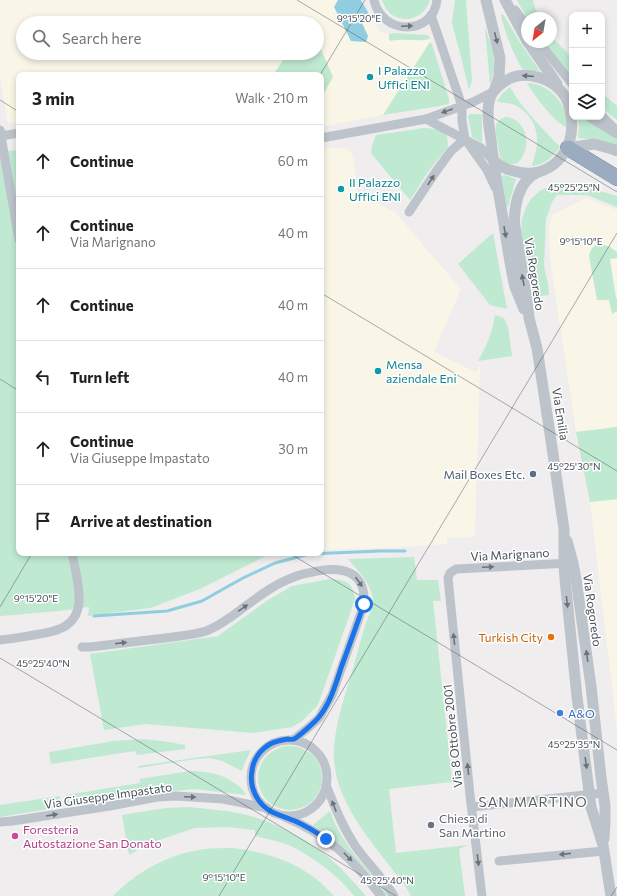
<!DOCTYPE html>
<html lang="en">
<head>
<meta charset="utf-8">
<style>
	:root { --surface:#fff; --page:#f2f2f2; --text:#202124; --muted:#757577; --line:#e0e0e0 }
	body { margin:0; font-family:Commissioner,sans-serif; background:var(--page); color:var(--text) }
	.controls { position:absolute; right:12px; top:12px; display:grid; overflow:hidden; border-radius:8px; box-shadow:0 2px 6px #0003 }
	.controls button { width:36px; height:36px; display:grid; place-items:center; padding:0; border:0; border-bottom:1px solid var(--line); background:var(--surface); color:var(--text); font:20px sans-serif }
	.compass { position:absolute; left:521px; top:12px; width:36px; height:36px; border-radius:50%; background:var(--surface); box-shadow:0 2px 6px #0003; rotate:211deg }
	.stop { position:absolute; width:12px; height:12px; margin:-9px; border:3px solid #1a73e8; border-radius:50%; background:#fff }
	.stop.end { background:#1a73e8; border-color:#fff; box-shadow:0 1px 4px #0008 }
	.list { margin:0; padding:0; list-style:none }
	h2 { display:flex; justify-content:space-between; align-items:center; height:52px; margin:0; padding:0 16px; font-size:17px }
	h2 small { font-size:13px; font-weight:400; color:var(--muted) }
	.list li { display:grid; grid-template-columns:26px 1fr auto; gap:12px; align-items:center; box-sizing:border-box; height:72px; padding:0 16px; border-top:1px solid var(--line) }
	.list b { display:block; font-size:15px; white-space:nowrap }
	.list p { margin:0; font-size:13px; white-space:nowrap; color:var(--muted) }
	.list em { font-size:13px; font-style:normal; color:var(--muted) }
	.icon { flex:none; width:22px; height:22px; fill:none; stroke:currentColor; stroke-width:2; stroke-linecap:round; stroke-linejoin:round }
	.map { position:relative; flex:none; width:617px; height:896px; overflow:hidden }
	.search { position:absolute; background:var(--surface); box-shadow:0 2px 6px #0003; left:16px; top:16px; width:308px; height:44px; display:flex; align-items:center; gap:10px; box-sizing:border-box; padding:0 14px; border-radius:22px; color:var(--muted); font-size:15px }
	.panel { position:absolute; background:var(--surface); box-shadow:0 2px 6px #0003; left:16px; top:72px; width:308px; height:484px; border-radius:8px }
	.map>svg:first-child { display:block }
</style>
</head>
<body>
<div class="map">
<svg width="617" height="896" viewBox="0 0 617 896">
	<rect width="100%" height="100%" fill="#efeded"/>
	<!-- commercial -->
	<g fill="#f9f5e7" fill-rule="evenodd">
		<path d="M0 0H361L380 32 389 34 393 33 429 36 432 44 449 99V104L440 106 383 115 321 127V75H19V122L8 124 0 78ZM23 23H317V53H23Z"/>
		<path d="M321 148H347L353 155 358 194 395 212 461 289 434 352 476 372 480 366 475 537 447 538V544L404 547 321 550Z"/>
		<path d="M586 198 617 210V427L576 432 550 259 549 227 552 215Z"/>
		<path d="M617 499V729L590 502Z"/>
	</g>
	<!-- green -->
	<g fill="#bfe9d1">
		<path d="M382 0H430C425 17 405 25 391 14 386 10 384 5 382 0Z"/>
		<path d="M455 0H466L472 80 469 90 462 61 452 23Z"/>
		<path d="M517 0H533L535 8 541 18H527Z"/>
		<path d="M503 14 519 41 540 71V72L522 69C513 52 505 34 501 15Z"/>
		<path d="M485 27C492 49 499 62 490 85Z"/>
		<path d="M393 33 426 35 429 36 430 39C417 42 404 38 391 41L389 39V34Z"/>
		<path d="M551 36 572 58V77L544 42H551Z"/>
		<path d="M430 42 432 44 449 99V104L440 106 383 115Z"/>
		<path d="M317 43H318L333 77 321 98V75H273L288 53H317Z"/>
		<path d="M527 83C534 83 540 85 545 88 560 97 567 110 566 127 554 122 534 95 527 83Z"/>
		<path d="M510 87C523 110 542 128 560 147 554 156 543 166 532 166 534 158 537 149 537 141 538 125 527 109 512 104 508 103 503 103 499 102L497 101 502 94Z"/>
		<path d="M602 93 617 106V120L602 108Z"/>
		<path d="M471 114H476L482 115V143L472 137 468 116Z"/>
		<path d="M506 117C523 119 531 139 524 153 523 157 520 161 517 163 511 166 503 163 500 157 499 154 499 149 498 145 496 133 491 121 506 117Z"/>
		<path d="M578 117C588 117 608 133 617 139V146L596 140 579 138 578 136 579 126Z"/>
		<path d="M424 128 436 129 447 135 448 146 447 148 430 169 410 200 371 153 372 146 376 135Z"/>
		<path d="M19 150V553H265L264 557 200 589 150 608 88 616 89 607 59 611 0 616V152Z"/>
		<path d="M505 175 516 179 508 207 506 206 502 177V176Z"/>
		<path d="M560 183H572L617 196V207L587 195H557L552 202 546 219 544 266 548 283 549 295 534 297 523 247 521 233 522 219 526 207 531 199 541 190Z"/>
		<path d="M493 233 507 309 490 305 458 264Z"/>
		<path d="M599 243 610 247 617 252V258L610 259 616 298H617V311L612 314 609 300H597L589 256C590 250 593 246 599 243Z"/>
		<path d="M495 315 504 318 508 327 512 356 478 361C486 347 493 332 495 315Z"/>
		<path d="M617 427V499L590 502 576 432Z"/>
		<path d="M414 557 417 580H438L441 601H433L452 780 460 781 389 789 396 853 468 845 459 849 465 896H411L406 887C376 846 330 801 334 747 336 724 343 701 350 679 355 661 360 644 365 626 368 618 372 609 373 600 371 583 359 572 348 559Z"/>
		<path d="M330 579C346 580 353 582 355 599L318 705 301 722 292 727 253 733 145 724 104 730 90 654 218 636 268 600 292 586Z"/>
		<path d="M144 739 169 742 185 745V749L137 755 135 751 51 764 49 752 114 741Z"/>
		<circle cx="290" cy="778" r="32"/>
		<path d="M251 750C248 757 244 763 242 771L222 761 211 758 196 759 138 768V766Z"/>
		<path d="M190 771C208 772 217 772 233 782 239 786 243 789 246 795L194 789 141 794 68 805 66 795 140 783V779Z"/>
		<path d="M60 796 61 807 0 817V805Z"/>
		<path d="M189 807C205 809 222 810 238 813 268 819 298 834 323 853 339 865 353 881 366 896H354C339 876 313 857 291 846 279 841 267 839 255 836V830L227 827 195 828 165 838 142 847 129 855 122 815 166 808Z"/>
		<path d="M330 811C336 829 348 847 361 862 370 873 380 883 388 896H386C367 868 342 842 313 825Z"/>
		<path d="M233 848C266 852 296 861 321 883 325 887 330 892 334 896H113C137 871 171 853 205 849 215 848 224 848 233 848Z"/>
	</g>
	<!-- water -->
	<path fill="#91cde1" d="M338 0H361L369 14 362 23 368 36 366 42 351 41 334 7Z"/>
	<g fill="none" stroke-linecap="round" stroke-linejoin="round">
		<!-- stream -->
		<path stroke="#91cde1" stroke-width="3" d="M94 616 167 611 202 601 243 578 275 563 309 554 380 551H405"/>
		<defs>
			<path id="trunk" d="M568 148 617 178"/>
		</defs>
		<!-- trunk casing -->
		<use href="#trunk" stroke="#7589a2" stroke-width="16"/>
		<!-- minor -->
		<g stroke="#bdc3ca" stroke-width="9">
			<path d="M374 0C382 36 433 36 437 0"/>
			<path d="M515 10 527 26"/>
			<path d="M431 15 462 106V121L465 139 487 170 495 187"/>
			<path d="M539 42 572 84"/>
			<path d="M602 116 615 129"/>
			<path d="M426 119 481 148 493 160"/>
			<path d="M0 130 19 240"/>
			<path d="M1 136 19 133"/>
			<path d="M321 138 426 119 473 102 493 92"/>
			<path d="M409 212 437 170 451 151 465 139"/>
			<path d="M0 640C11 639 22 637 34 635 55 632 77 628 79 602 80 586 75 569 72 553"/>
			<path d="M82 647H90C115 644 140 641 165 638 178 636 194 635 206 631 217 627 226 620 235 614 254 600 272 585 294 577 301 574 310 573 317 571 328 569 340 568 350 573 362 579 365 592 364 604L332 695 319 718 308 728 293 740"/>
			<circle cx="289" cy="778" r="38"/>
			<path d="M326 785C335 807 343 828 356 847 368 864 383 878 394 896"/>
			<path d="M472 807 603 793"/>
			<path d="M285 817C328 835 353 859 381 896"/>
			<path d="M0 822 12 821 110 806 157 797 176 796 223 799 267 808"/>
			<path d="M499 861 604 851"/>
			<path d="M482 896 470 795 448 578 450 573 456 569 570 563"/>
		</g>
		<!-- tertiary -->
		<g stroke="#bdc3ca" stroke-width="11">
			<path d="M486 0 500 58 499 77 495 89"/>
			<path d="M505 0 527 41"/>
			<path d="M528 42 557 84"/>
			<path d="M591 117 617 133"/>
			<path d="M568 148 594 144 612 149 617 151"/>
			<path d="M493 160C499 166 505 169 514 171 549 182 577 151 571 116 570 108 567 97 561 91 546 75 519 69 501 84 496 88 492 92 490 98 486 111 489 126 491 140 494 168 499 196 504 224 507 245 510 266 515 287 518 294 521 302 524 309"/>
			<path d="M536 173C518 182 513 209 515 227L527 300 529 318 537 348 553 454 564 529V563L565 579 577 697 591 807 603 845 611 896"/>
			<path d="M567 541 573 563 576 579 591 686 601 777 605 806V821L604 839"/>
		</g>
		<!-- trunk -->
		<use href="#trunk" stroke="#9cacc0" stroke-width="15"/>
	</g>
	<!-- one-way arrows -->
	<defs><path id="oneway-solid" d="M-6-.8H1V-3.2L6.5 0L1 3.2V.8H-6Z"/></defs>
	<g fill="#6a727a">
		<use href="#oneway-solid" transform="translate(407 26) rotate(-3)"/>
		<use href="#oneway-solid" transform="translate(496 38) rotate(76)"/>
		<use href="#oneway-solid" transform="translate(528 76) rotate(-175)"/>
		<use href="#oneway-solid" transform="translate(447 111) rotate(161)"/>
		<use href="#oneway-solid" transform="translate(431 180) rotate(-57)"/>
		<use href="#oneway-solid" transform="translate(505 232) rotate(80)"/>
		<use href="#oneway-solid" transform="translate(523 280) rotate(-101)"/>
		<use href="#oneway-solid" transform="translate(488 567) rotate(-3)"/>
		<use href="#oneway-solid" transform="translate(359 582) rotate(55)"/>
		<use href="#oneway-solid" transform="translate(567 602) rotate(84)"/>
		<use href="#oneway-solid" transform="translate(243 608) rotate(-35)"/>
		<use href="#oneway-solid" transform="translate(454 639) rotate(-96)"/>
		<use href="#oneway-solid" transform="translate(121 643) rotate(-7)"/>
		<use href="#oneway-solid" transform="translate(587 656) rotate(-98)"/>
		<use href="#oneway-solid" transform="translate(586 763) rotate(82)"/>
		<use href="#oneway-solid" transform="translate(468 769) rotate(-96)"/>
		<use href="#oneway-solid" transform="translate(190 797) rotate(2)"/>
		<use href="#oneway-solid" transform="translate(334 806) rotate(-111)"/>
		<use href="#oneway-solid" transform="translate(52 815) rotate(-9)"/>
		<use href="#oneway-solid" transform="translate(565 854) rotate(174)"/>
		<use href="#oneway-solid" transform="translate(348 857) rotate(45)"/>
		<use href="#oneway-solid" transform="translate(478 860) rotate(83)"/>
	</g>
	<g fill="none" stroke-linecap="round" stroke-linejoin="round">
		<!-- route -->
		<path stroke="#1a73e8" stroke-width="5" d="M326 839C316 832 306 826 295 821 287 818 279 815 272 812 257 804 249 787 252 771 253 760 260 750 270 744 276 741 281 740 288 739 289 739 293 740 294 739 298 737 315 722 319 717 331 702 336 683 342 665 350 644 357 624 364 604"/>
	</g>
	<!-- ticks -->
	<path fill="none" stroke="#474f58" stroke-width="1" stroke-opacity="0.45" d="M297 0 617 192M320 75 365 0M0 100 19 112M321 293 617 471M0 379 19 391M289 553 617 750M0 607 32 553M0 658 396 896M219 896 617 233M611 896 617 887"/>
	<!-- markers -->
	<g fill="#0f9aa8" stroke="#fff" stroke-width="1.5">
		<circle cx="370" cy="77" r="4"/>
		<circle cx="341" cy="189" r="4"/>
		<circle cx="378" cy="371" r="4"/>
	</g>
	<circle fill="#5c6f8a" stroke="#fff" stroke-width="1.5" cx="533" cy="474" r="4"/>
	<circle fill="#e8710a" stroke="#fff" stroke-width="1.5" cx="551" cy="637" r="4"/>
	<circle fill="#3f7fe0" stroke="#fff" stroke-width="1.5" cx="560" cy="713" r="4"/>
	<circle fill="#6b7280" stroke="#fff" stroke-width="1.5" cx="431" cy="825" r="4"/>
	<circle fill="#d1479c" stroke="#fff" stroke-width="1.5" cx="15" cy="836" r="4"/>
	<g text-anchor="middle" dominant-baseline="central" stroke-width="3" stroke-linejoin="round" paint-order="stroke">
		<!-- culture labels -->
		<g font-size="12" fill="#0d838f" stroke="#fff" text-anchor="start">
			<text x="378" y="70">I Palazzo<tspan x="378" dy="14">Uffici ENI</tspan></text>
			<text x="349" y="182">II Palazzo<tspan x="349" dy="14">Uffici ENI</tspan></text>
			<text x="386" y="364">Mensa<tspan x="386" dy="14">aziendale Eni</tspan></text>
		</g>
		<!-- street labels -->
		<g font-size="12" fill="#474f58" stroke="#fff">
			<text transform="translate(535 274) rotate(81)">Via Rogoredo</text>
			<text transform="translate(561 414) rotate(81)">Via Emilia</text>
			<text transform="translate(510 554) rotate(-3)">Via Marignano</text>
			<text transform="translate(593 610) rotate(82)">Via Rogoredo</text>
			<text transform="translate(452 736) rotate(-96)">Via 8 Ottobre 2001</text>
			<text transform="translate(108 795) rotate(-8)">Via Giuseppe Impastato</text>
		</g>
		<!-- service labels -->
		<g font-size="12" fill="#4e5e75" stroke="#fff" text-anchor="end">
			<text x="525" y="474">Mail Boxes Etc.</text>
		</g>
		<!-- food labels -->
		<g font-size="12" fill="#c56008" stroke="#fff" text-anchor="end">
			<text x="543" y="637">Turkish City</text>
		</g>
		<!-- shop labels -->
		<g font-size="12" fill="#366cbe" stroke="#fff" text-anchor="start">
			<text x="568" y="713">A&amp;O</text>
		</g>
		<!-- worship labels -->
		<g font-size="12" fill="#5b616d" stroke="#fff" text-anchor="start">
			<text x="439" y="818">Chiesa di<tspan x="439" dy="14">San Martino</tspan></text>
		</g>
		<!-- hotel labels -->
		<g font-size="12" fill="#b23c85" stroke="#fff" text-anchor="start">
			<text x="23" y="829">Foresteria<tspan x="23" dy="14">Autostazione San Donato</tspan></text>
		</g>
		<!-- quarter labels -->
		<g font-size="14" letter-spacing="1" fill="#5a5d61" stroke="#fff">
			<text x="533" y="801">SAN MARTINO</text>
		</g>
	</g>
	<g font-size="10" text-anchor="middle" fill="#474f58" stroke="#fff" stroke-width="3" stroke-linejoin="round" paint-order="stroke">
		<text x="359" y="22">9°15'20"E</text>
		<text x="574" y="191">45°25'25"N</text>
		<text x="581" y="245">9°15'10"E</text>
		<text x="574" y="470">45°25'30"N</text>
		<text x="36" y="602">9°15'20"E</text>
		<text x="43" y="667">45°25'40"N</text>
		<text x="574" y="748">45°25'35"N</text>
		<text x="224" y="881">9°15'10"E</text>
		<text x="387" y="884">45°25'40"N</text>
	</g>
</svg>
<div class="controls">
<button>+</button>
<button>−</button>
<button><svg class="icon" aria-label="layers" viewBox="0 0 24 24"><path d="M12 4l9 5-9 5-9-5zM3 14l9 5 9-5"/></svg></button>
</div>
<svg class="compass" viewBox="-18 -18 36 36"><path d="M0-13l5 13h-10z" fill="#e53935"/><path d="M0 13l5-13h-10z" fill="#757577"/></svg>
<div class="stop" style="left:364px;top:604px"></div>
<div class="stop end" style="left:326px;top:839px"></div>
<div class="search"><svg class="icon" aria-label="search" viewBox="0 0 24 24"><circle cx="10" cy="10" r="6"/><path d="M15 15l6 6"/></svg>Search here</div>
<section class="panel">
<h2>3 min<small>Walk · 210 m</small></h2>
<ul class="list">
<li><svg class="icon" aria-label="ahead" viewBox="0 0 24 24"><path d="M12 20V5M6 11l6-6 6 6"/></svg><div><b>Continue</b></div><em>60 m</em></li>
<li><svg class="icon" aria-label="ahead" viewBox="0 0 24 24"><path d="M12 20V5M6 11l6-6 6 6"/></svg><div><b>Continue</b><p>Via Marignano</p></div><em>40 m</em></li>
<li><svg class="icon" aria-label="ahead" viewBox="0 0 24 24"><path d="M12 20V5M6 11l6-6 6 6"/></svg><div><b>Continue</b></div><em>40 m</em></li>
<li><svg class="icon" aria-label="left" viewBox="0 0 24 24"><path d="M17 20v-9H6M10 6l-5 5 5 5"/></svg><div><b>Turn left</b></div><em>40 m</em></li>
<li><svg class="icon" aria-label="ahead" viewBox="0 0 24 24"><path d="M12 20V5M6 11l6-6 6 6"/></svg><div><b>Continue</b><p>Via Giuseppe Impastato</p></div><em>30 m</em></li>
<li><svg class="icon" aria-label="arrive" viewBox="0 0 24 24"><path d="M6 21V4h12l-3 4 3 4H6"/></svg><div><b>Arrive at destination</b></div></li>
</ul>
</section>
</div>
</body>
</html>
